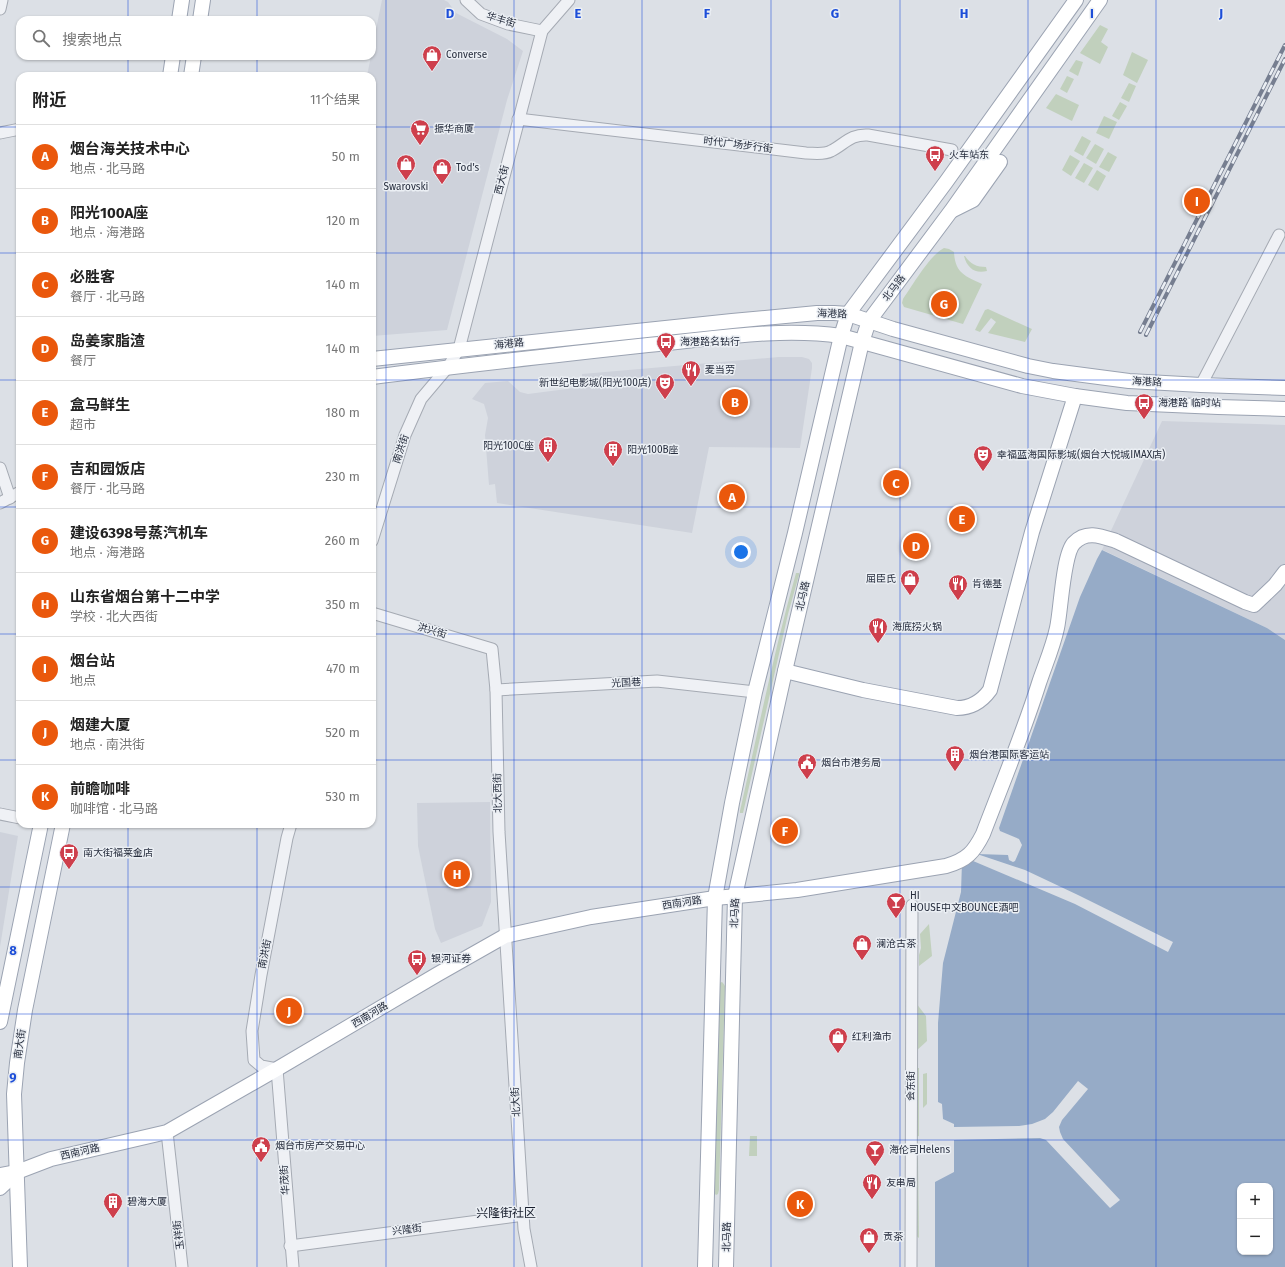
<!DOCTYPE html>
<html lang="zh">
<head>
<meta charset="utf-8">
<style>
	:root { --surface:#fff; --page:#f6f6f6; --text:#222; --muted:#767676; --line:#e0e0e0; --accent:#ea580c }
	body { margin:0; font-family:"Fira Sans","Noto Sans SC",sans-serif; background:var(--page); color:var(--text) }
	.controls { position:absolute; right:12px; bottom:12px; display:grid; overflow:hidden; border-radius:8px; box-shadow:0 1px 3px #0004 }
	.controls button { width:36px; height:36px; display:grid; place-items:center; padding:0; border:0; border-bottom:1px solid var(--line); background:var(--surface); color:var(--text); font:20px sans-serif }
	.you { position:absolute; left:741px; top:552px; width:14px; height:14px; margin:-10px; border:3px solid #fff; border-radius:50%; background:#1a73e8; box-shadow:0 0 0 6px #1a73e833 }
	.badge { display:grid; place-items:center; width:26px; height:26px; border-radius:50%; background:var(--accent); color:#fff; font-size:13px; font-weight:700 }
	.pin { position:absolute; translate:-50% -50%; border:2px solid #fff; box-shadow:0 1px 4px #0006 }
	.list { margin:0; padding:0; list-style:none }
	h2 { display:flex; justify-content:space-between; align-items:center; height:52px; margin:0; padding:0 16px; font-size:17px }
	h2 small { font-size:13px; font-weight:400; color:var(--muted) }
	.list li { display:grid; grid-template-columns:26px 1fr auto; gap:12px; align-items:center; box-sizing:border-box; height:64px; padding:0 16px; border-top:1px solid var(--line) }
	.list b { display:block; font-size:15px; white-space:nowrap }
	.list p { margin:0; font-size:13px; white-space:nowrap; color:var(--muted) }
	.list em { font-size:13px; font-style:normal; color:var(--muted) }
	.icon { flex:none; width:22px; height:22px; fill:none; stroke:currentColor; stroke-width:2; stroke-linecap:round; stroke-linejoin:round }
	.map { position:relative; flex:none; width:1285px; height:1267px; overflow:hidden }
	.search { position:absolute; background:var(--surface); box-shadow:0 1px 3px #0004; left:16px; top:16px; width:360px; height:44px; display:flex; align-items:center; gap:10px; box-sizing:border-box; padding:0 14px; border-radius:12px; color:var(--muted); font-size:15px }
	.panel { position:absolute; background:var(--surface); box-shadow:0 1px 3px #0004; left:16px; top:72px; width:360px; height:756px; border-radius:12px }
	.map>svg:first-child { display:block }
</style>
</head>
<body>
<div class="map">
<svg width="1285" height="1267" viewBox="0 0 1285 1267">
	<rect width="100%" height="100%" fill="#dce0e6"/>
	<!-- built -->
	<g fill="#ced2db">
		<path d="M382 0H444L448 2 456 13 507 39 523 51 507 100 447 330 372 336V76H367L371 56H372V49Z"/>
		<path d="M779 357H802L809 359 812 363V368L800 448 709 447 692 533 497 503 495 484 489 485 485 435 488 418 484 404 472 399 485 383 508 381 520 392 528 394 582 387V374Z"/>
		<path d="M1162 421 1285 425V640L1267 628 1103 550H1102Z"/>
		<path d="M490 802 491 902 482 926 441 943 435 929 418 846 417 803Z"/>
		<path d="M0 832 18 836 0 947Z"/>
	</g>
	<!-- green -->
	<g fill="#c1d0bd">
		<path d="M1100 25 1108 29 1101 42 1108 47 1100 64 1080 53Z"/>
		<path d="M1132 52 1148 60 1137 83 1123 75Z"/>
		<path d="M1076 60 1083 62 1078 76 1069 71Z"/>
		<path d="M1067 76 1074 79 1067 93 1060 89Z"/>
		<path d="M1129 83 1136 86 1129 102 1121 98Z"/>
		<path d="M1056 94 1079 105 1072 121 1046 108Z"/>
		<path d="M1120 102 1127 106 1119 120 1112 116Z"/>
		<path d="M1104 116 1117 122 1109 139 1096 133Z"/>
		<path d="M1082 136 1091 141 1083 156 1074 151Z"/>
		<path d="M1095 144 1104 149 1096 164 1086 158Z"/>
		<path d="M1108 152 1117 157 1109 172 1099 167Z"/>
		<path d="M1070 155 1080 161 1071 176 1062 170Z"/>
		<path d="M1084 163 1093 168 1084 183 1075 178Z"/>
		<path d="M1097 170 1106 176 1098 191 1088 185Z"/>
		<path d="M944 248 949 249 954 252C955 273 965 276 982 284L963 324 904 307 902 303 903 299C912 286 930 255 944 248Z"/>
		<path d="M964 256H965C970 264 977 267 986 267L987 271C975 274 967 268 964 256Z"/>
		<path d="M988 309 1032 329 1025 342 988 333 996 322 991 318 980 332 975 330 985 310Z"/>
		<path d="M796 573H799V575L788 614 744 809 743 813H740V811C758 731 774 651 796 573Z"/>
		<path d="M929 924 932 956 919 966V955L921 948 920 934Z"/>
		<path d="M722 982 723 983 725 986 719 1190 718 1194 716 1195 713 1192 719 983Z"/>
		<path d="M916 1003 926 1016 927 1041 915 1052Z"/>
		<path d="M917 1068H919V1136L916 1137Z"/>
		<path d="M927 1073V1104L923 1108V1074Z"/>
		<path d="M750 1136H757V1156H749Z"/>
		<path d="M916 1158H918L919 1238 915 1235Z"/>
	</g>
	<!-- water -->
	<path fill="#96abc7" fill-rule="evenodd" d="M1102 550 1267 628 1285 640V1267H935V1182L954 1172V1124L943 1119 942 1104 938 1102V1023L943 963 961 892 962 862 977 854 1008 855 1009 860 1013 862 1015 861 1022 845 1019 839 1000 831 999 828 1080 597 1097 559ZM1240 1186H1270V1252H1240Z"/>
	<!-- pier -->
	<g fill="#dce0e6">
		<path d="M977 854 1025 870 1078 895 1173 942 1168 952 1075 904 966 858Z"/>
		<path d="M1078 1081 1088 1089 1062 1120 1059 1127 1060 1132 1063 1139 1120 1200 1110 1208 1046 1140 1040 1138 954 1140V1127L1019 1126 1032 1124 1045 1119 1053 1112Z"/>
	</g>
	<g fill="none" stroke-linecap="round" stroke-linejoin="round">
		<defs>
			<g id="minor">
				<path d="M466 0 481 14 508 24 542 31"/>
				<path d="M0 9 2 0"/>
				<path d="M518 119 806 153C814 153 824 155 831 151 845 144 850 134 868 135L952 150"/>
				<path d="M0 133 20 129"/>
				<path d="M1201 385 1279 235"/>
				<path d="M0 468 10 498"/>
				<path d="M0 503 20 492"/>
				<path d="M372 541 405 435 421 399 448 367 459 349 542 31 569 0"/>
				<path d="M372 613 492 649 496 690 499 832 524 1229 531 1267"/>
				<path d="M496 690 657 681 755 692"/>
				<path d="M0 814 20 818"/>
				<path d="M291 824 287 838 261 975 252 1031 254 1060 261 1066 277 1069 293 1267"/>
				<path d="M167 1132 182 1267"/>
				<path d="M290 1246 524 1215"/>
				<path d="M911 1267 912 905"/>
			</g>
			<g id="major">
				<path d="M179 20 182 0"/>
				<path d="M200 20 203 0"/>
				<path d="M170 76 173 56"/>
				<path d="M191 76 194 56"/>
				<path d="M953 210 973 200 1000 162"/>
				<path d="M372 359 732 321 817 313H834L848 314 893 329 1028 366 1053 371 1129 381 1201 385 1285 388"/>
				<path d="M372 377C464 365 556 355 648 345 712 339 778 327 841 336L1022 386 1075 396 1127 403 1218 407 1285 409"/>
				<path d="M785 671 863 690 957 708C971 708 982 701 990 690L1032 532 1075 396"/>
				<path d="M0 1022 41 824"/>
				<path d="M0 1175 17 1172 51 1159 167 1132 277 1069 438 974 505 936 591 917 715 898 748 895 797 890 946 866C967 860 974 852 983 834 1002 784 1023 734 1039 683 1045 665 1053 647 1057 628 1061 610 1063 554 1074 543 1086 530 1101 536 1116 541L1245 602 1254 605 1275 585 1285 572"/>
				<path d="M0 1188 17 1172"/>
				<path d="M20 1267 14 1094 17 1063 25 1010 63 824"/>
				<path d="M705 1267 715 898 732 803 755 692 795 533 841 336 848 314 946 182 1076 0"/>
				<path d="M726 1267 735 896 785 671 862 342 869 321 951 211 1100 0"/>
			</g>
		</defs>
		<!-- minor casing -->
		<use href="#minor" stroke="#a5aab3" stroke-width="13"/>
		<!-- major casing -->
		<use href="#major" stroke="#9ba3b2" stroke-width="16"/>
		<!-- minor -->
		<use href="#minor" stroke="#eff1f5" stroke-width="11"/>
		<!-- major -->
		<use href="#major" stroke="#fff" stroke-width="14"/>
		<defs>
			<g id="rail">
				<path d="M1140 332 1285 45"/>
				<path d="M1146 335 1285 59"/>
			</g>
		</defs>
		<!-- rail casing -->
		<use href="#rail" stroke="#767e90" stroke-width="4"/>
		<!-- rail -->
		<use href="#rail" stroke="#ebeff4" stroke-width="2.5" stroke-dasharray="8" stroke-linecap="butt"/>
	</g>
	<!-- grid -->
	<path fill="none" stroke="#1d4ed8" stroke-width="1" stroke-opacity="0.55" d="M128 0V20M257 0V20M386 0V1267M514 0V1267M642 0V1267M771 0V1267M900 0V1267M1028 0V1267M1156 0V1267M128 56V76M257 56V76M0 127H20M372 127H1285M0 253H20M372 253H1285M0 380H20M372 380H1285M0 507H20M372 507H1285M0 634H20M372 634H1285M0 760H20M372 760H1285M128 824V1267M257 824V1267M0 887H1285M0 1014H1285M0 1140H1285"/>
	<!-- icons -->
	<defs>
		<symbol id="shop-pin" viewBox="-11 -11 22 30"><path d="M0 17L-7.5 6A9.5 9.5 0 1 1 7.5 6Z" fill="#ce3f4c" stroke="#ebeff4"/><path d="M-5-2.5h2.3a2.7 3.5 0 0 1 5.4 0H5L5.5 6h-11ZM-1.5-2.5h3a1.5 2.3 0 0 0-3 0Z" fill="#fff"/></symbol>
		<symbol id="supermarket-pin" viewBox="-11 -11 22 30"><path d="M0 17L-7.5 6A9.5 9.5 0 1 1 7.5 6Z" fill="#ce3f4c" stroke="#ebeff4"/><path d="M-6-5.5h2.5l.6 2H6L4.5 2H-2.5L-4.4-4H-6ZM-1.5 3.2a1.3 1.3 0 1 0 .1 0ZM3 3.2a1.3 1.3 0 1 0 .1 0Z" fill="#fff"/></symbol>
		<symbol id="bus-pin" viewBox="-11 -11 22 30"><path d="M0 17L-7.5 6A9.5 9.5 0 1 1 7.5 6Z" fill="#ce3f4c" stroke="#ebeff4"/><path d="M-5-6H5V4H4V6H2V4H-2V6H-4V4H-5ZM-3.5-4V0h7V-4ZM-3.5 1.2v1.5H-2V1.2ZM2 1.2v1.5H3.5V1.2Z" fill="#fff"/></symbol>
		<symbol id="restaurant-pin" viewBox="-11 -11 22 30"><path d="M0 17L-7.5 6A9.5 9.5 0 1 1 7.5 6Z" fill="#ce3f4c" stroke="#ebeff4"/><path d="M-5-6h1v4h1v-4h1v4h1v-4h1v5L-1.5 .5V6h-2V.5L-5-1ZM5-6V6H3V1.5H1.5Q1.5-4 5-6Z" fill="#fff"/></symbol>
		<symbol id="theatre-pin" viewBox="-11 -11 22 30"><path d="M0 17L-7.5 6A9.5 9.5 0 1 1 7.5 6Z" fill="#ce3f4c" stroke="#ebeff4"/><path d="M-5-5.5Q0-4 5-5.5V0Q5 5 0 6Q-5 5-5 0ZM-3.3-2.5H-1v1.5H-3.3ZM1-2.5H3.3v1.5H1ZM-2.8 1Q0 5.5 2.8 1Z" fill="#fff"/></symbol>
		<symbol id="building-pin" viewBox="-11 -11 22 30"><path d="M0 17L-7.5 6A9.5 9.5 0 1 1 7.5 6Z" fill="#ce3f4c" stroke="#ebeff4"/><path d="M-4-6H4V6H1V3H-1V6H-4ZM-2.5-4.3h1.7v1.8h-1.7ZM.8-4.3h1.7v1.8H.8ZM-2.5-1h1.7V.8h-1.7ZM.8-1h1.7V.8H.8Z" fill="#fff"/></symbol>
		<symbol id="civic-pin" viewBox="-11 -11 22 30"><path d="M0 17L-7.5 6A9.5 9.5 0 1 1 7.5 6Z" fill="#ce3f4c" stroke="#ebeff4"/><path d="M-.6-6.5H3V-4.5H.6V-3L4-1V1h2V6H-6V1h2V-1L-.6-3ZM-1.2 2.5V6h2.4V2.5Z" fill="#fff"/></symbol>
		<symbol id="bar-pin" viewBox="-11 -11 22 30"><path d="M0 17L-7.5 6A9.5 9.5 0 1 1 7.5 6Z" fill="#ce3f4c" stroke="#ebeff4"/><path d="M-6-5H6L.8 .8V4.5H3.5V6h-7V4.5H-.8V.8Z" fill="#fff"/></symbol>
	</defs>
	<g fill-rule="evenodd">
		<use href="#shop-pin" x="421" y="44" width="22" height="30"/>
		<use href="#supermarket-pin" x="409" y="118" width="22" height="30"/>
		<use href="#bus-pin" x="924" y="144" width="22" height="30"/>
		<use href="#shop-pin" x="395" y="153" width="22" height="30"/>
		<use href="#shop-pin" x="431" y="157" width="22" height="30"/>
		<use href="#bus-pin" x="655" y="331" width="22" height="30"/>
		<use href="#restaurant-pin" x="680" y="359" width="22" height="30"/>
		<use href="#theatre-pin" x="654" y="372" width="22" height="30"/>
		<use href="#bus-pin" x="1133" y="392" width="22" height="30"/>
		<use href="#building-pin" x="537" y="435" width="22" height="30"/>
		<use href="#building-pin" x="602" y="439" width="22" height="30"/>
		<use href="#theatre-pin" x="972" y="444" width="22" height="30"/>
		<use href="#shop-pin" x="899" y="568" width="22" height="30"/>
		<use href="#restaurant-pin" x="947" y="573" width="22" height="30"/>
		<use href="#restaurant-pin" x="867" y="616" width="22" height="30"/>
		<use href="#building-pin" x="944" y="744" width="22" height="30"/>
		<use href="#civic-pin" x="796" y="752" width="22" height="30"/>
		<use href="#bus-pin" x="58" y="842" width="22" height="30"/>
		<use href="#bar-pin" x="885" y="891" width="22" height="30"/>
		<use href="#shop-pin" x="851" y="933" width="22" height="30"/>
		<use href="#bus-pin" x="406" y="948" width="22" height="30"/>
		<use href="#shop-pin" x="827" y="1026" width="22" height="30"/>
		<use href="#civic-pin" x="250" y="1135" width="22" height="30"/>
		<use href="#bar-pin" x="864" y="1139" width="22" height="30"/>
		<use href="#restaurant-pin" x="861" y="1172" width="22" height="30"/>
		<use href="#building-pin" x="102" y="1191" width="22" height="30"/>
		<use href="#shop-pin" x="858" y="1226" width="22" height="30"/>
	</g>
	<g text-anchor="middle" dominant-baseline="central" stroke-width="3" stroke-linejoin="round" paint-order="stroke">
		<!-- street labels -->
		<g font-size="10" fill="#262d3d" stroke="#ebeff4">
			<text transform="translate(501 20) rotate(17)">华丰街</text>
			<text transform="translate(738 145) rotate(7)">时代广场步行街</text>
			<text transform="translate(502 180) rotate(-76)">西大街</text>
			<text transform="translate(894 288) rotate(-53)">北马路</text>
			<text transform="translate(832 314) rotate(2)">海港路</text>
			<text transform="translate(509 344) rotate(-6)">海港路</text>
			<text transform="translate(1147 382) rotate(3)">海港路</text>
			<text transform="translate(401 449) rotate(-72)">南洪街</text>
			<text transform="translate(803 596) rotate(-77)">北马路</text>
			<text transform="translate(432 631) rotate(16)">洪兴街</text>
			<text transform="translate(626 683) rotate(-3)">光国巷</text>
			<text transform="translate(498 793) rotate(-91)">北大西街</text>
			<text transform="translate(682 903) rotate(-9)">西南河路</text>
			<text transform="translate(735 913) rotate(-87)">北马路</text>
			<text transform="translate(265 954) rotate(-79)">南洪街</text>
			<text transform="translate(370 1015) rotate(-31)">西南河路</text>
			<text transform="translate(20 1044) rotate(-82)">南大街</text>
			<text transform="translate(911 1086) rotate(-90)">会东街</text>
			<text transform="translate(516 1102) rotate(-94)">北大街</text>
			<text transform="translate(80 1152) rotate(-13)">西南河路</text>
			<text transform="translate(285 1180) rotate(-94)">华茂街</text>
			<text transform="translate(407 1230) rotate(-7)">兴隆街</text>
			<text transform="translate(179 1235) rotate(-97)">玉祥街</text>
			<text transform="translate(727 1237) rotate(-89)">北马路</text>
		</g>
		<!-- poi labels -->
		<g font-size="10" fill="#262d3d" stroke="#ebeff4" text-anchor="start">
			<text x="446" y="55">Converse</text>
			<text x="434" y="129">振华商厦</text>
			<text x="949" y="155">火车站东</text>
			<text x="456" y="168">Tod's</text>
			<text x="406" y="187" text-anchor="middle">Swarovski</text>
			<text x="680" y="342">海港路名钻行</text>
			<text x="705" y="370">麦当劳</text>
			<text x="651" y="383" text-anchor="end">新世纪电影城(阳光100店)</text>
			<text x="1158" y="403">海港路 临时站</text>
			<text x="534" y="446" text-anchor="end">阳光100C座</text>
			<text x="627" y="450">阳光100B座</text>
			<text x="997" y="455">幸福蓝海国际影城(烟台大悦城IMAX店)</text>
			<text x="896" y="579" text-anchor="end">屈臣氏</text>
			<text x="972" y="584">肯德基</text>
			<text x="892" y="627">海底捞火锅</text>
			<text x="969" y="755">烟台港国际客运站</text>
			<text x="821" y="763">烟台市港务局</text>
			<text x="83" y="853">南大街福莱金店</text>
			<text x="910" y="896">HI<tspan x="910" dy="12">HOUSE中文BOUNCE酒吧</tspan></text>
			<text x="876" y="944">澜沧古茶</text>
			<text x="431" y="959">银河证券</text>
			<text x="852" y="1037">红利渔市</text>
			<text x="275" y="1146">烟台市房产交易中心</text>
			<text x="889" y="1150">海伦司Helens</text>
			<text x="886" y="1183">友串局</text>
			<text x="127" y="1202">碧海大厦</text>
			<text x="883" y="1237">贡茶</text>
		</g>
		<!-- quarter labels -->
		<g font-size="12" fill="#181e2d" stroke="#ebeff4">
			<text x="506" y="1213">兴隆街社区</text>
		</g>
	</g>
	<g font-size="13" text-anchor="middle" font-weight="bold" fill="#1d4ed8" stroke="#ebeff4" stroke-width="3" stroke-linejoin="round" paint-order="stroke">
		<text x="450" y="18">D</text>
		<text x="578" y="18">E</text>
		<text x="707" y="18">F</text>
		<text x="835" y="18">G</text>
		<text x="964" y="18">H</text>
		<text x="1092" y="18">I</text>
		<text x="1221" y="18">J</text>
		<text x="13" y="955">8</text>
		<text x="13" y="1082">9</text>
	</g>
</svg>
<div class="controls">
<button>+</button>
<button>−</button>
</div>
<div class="you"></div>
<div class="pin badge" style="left:732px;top:497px">A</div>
<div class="pin badge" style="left:735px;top:402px">B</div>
<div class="pin badge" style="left:896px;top:483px">C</div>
<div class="pin badge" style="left:916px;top:546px">D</div>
<div class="pin badge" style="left:962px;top:519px">E</div>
<div class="pin badge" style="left:785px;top:831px">F</div>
<div class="pin badge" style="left:944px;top:304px">G</div>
<div class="pin badge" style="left:457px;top:874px">H</div>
<div class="pin badge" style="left:1197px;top:201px">I</div>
<div class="pin badge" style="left:289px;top:1011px">J</div>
<div class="pin badge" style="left:800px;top:1204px">K</div>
<div class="search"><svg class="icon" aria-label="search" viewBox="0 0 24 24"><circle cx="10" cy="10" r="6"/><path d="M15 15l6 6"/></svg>搜索地点</div>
<section class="panel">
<h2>附近<small>11个结果</small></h2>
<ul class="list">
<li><span class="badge">A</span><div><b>烟台海关技术中心</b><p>地点 · 北马路</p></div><em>50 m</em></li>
<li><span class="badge">B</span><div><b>阳光100A座</b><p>地点 · 海港路</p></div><em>120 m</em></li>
<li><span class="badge">C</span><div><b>必胜客</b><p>餐厅 · 北马路</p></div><em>140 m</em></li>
<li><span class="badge">D</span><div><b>岛姜家脂渣</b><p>餐厅</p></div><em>140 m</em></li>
<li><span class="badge">E</span><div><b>盒马鲜生</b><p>超市</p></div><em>180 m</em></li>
<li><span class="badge">F</span><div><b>吉和园饭店</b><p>餐厅 · 北马路</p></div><em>230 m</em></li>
<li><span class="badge">G</span><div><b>建设6398号蒸汽机车</b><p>地点 · 海港路</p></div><em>260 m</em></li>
<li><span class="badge">H</span><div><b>山东省烟台第十二中学</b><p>学校 · 北大西街</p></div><em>350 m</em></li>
<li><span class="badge">I</span><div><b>烟台站</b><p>地点</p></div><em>470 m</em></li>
<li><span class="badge">J</span><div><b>烟建大厦</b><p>地点 · 南洪街</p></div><em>520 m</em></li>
<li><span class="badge">K</span><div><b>前瞻咖啡</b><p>咖啡馆 · 北马路</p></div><em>530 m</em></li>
</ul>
</section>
</div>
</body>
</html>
